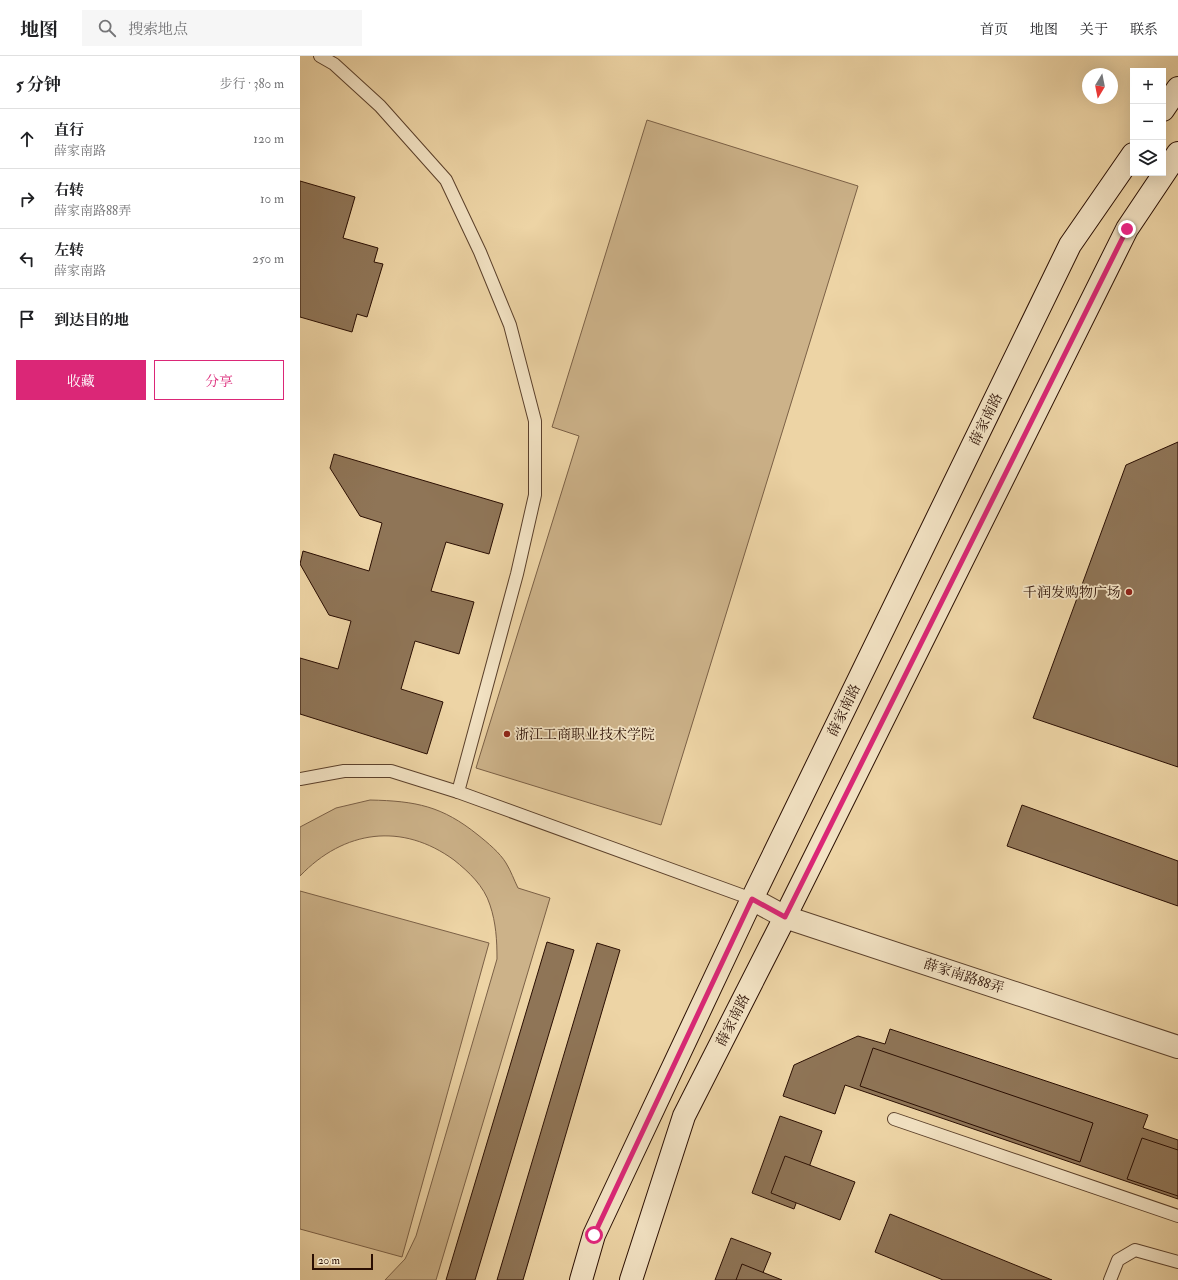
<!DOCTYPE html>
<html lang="zh">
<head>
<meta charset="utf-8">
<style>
	:root { --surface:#fff; --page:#f6f6f6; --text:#202124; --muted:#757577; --line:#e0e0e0; --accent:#db2777 }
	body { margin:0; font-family:"IM FELL Double Pica","Noto Serif SC",serif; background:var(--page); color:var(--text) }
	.controls { position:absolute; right:12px; top:12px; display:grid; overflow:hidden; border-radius:0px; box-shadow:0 4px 16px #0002 }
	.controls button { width:36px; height:36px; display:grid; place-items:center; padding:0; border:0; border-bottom:1px solid var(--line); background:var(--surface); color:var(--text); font:20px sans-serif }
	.compass { position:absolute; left:782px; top:12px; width:36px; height:36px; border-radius:50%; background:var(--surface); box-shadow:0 4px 16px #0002; rotate:190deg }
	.scale { position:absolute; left:12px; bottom:10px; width:61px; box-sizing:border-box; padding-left:4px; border:2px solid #2a0e02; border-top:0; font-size:11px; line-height:14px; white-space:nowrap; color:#2a0e02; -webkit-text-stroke:3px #f3e3c4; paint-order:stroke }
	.stop { position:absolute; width:12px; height:12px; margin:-9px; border:3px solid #db2777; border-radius:50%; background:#fff }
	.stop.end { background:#db2777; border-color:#fff; box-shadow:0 1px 4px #0008 }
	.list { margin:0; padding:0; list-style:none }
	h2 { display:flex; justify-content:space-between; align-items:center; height:52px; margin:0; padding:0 16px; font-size:17px }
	h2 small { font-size:13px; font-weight:400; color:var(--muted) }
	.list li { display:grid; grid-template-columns:26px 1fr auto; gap:12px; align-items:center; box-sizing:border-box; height:60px; padding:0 16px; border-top:1px solid var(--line) }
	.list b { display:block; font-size:15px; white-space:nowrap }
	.list p { margin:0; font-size:13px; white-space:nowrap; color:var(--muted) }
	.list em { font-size:13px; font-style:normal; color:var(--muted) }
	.actions { display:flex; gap:8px; padding:12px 16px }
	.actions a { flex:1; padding:9px 0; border:1px solid var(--accent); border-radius:0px; text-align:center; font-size:14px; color:var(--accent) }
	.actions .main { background:var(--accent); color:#fff }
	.icon { flex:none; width:22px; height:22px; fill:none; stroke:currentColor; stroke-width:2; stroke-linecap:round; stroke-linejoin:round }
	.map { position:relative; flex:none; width:878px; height:1224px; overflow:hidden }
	header { display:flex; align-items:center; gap:24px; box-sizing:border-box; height:56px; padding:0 20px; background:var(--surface); border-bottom:1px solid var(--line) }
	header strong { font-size:19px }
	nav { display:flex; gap:22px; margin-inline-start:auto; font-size:14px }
	.search { width:280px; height:36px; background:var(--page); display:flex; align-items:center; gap:10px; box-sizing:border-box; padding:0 14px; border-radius:0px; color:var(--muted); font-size:15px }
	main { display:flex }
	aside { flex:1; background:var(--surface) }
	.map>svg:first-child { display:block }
</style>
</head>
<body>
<header>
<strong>地图</strong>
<div class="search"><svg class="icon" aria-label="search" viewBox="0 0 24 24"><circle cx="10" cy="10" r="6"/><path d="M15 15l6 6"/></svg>搜索地点</div>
<nav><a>首页</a><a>地图</a><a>关于</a><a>联系</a></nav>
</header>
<main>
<aside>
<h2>5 分钟<small>步行 · 380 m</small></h2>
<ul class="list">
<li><svg class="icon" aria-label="ahead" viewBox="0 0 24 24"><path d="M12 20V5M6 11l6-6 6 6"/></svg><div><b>直行</b><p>薛家南路</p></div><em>120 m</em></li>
<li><svg class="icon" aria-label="right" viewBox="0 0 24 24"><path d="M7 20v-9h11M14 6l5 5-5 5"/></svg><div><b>右转</b><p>薛家南路88弄</p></div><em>10 m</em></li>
<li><svg class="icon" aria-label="left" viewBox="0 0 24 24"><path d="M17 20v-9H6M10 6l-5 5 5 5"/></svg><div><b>左转</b><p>薛家南路</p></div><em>250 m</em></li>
<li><svg class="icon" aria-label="arrive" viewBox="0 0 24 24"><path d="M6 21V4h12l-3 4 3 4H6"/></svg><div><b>到达目的地</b></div></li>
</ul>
<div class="actions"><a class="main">收藏</a><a>分享</a></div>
</aside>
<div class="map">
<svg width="878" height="1224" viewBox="0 0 878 1224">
	<rect width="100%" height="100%" fill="#edd4a5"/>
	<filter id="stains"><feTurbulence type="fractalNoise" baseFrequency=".005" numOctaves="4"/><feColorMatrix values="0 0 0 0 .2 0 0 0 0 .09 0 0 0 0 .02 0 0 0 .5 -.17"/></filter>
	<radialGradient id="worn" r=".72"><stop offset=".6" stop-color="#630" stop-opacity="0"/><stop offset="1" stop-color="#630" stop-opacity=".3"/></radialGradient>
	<!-- green -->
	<g fill="#ccb289" stroke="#7b6046">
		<path d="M347 64 558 130 361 769 176 712 279 380 252 371Z"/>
		<path d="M70 744C116 745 142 750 178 779 188 787 200 797 206 807 211 815 214 824 218 832L250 842 136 1224H85L105 1203 116 1180 197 903C197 884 196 867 190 849 184 830 169 816 154 804 102 766 44 774 0 820V771L36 752Z"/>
		<path d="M0 835 189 887 102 1201 0 1173Z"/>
	</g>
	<!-- building -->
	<g fill="#8f7557" stroke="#2a0e02">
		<path d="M0 125 55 141 43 182 78 192 74 206 83 208 67 261 57 258 52 276 0 261Z"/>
		<path d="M878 386V711L733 662 826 409Z"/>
		<path d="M34 398 203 448 189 498 146 486 131 535 174 546 159 598 115 585 101 633 143 646 127 698 0 658V602L38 613 51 565 29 559 0 508 3 495 69 515 82 467 60 460 30 412Z"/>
		<path d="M722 749 878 805V850L707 790Z"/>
		<path d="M247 886 274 894 175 1224H146Z"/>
		<path d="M297 887 320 894 223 1224H197Z"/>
		<path d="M590 973 848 1059 843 1072 878 1084V1143L545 1029 535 1058 483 1040 494 1009 558 980 585 988Z"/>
		<path d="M573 992 793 1067 780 1106 560 1030Z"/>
		<path d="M480 1060 522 1075 494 1153 452 1137Z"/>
		<path d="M842 1082 878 1094V1140L827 1123Z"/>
		<path d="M485 1100 555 1126 540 1164 471 1137Z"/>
		<path d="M590 1158 752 1224H643L575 1196Z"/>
		<path d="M431 1182 471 1197 460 1224H415Z"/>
		<path d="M442 1208 482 1224H436Z"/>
	</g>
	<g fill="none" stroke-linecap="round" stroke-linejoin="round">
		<defs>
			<g id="lane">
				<path d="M20 0 34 8 80 50 146 124 180 196 210 269 235 365V439L217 518 158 736 452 843"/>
				<path d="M0 723 44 715H91L158 736"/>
				<path d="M594 1063 878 1160"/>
				<path d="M810 1224 818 1204 835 1194 878 1206"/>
			</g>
			<path id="street" d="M452 843 485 861 878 991"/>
			<g id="secondary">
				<path d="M863 54 878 32"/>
				<path d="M281 1224 294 1179 452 843 770 189 833 98"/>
				<path d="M331 1224 384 1060 485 861 827 173 878 97"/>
			</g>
		</defs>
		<!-- lane casing -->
		<use href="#lane" stroke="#5b402b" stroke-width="14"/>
		<!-- street casing -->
		<use href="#street" stroke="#5b402b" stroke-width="24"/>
		<!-- secondary casing -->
		<use href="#secondary" stroke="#2a0e02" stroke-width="24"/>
		<!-- lane -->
		<use href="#lane" stroke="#f3e3c4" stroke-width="12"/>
		<!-- street -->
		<use href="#street" stroke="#f3e3c4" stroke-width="22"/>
		<!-- secondary -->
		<use href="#secondary" stroke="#f3e3c4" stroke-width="22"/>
	</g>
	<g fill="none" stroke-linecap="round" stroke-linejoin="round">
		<!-- route -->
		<path stroke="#db2777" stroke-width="5" d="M294 1179 452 843 485 861 827 173"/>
	</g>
	<!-- markers -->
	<g fill="#8f2418" stroke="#f3e3c4" stroke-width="1.5">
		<circle cx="829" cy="536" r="4"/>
		<circle cx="207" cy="678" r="4"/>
	</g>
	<g text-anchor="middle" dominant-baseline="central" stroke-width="3.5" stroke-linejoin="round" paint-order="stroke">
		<!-- street labels -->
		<g font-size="14" fill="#2a0e02" stroke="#f3e3c4">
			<text transform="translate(686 363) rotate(-64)">薛家南路</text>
			<text transform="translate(544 654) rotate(-64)">薛家南路</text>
			<text transform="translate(664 920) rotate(18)">薛家南路88弄</text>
			<text transform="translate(433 964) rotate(-63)">薛家南路</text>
		</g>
		<!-- poi labels -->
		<g font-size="14" fill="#2a0e02" stroke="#f3e3c4" text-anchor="end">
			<text x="821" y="536">千润发购物广场</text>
			<text x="215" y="678" text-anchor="start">浙江工商职业技术学院</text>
		</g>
	</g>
	<rect width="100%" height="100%" filter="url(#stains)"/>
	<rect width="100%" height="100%" fill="url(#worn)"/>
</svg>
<div class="controls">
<button>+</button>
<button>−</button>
<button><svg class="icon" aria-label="layers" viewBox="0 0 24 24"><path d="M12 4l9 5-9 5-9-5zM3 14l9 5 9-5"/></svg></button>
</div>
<svg class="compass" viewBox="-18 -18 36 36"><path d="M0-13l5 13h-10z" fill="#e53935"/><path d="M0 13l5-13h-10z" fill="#757577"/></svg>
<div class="scale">20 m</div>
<div class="stop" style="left:294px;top:1179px"></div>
<div class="stop end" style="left:827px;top:173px"></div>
</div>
</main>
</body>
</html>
